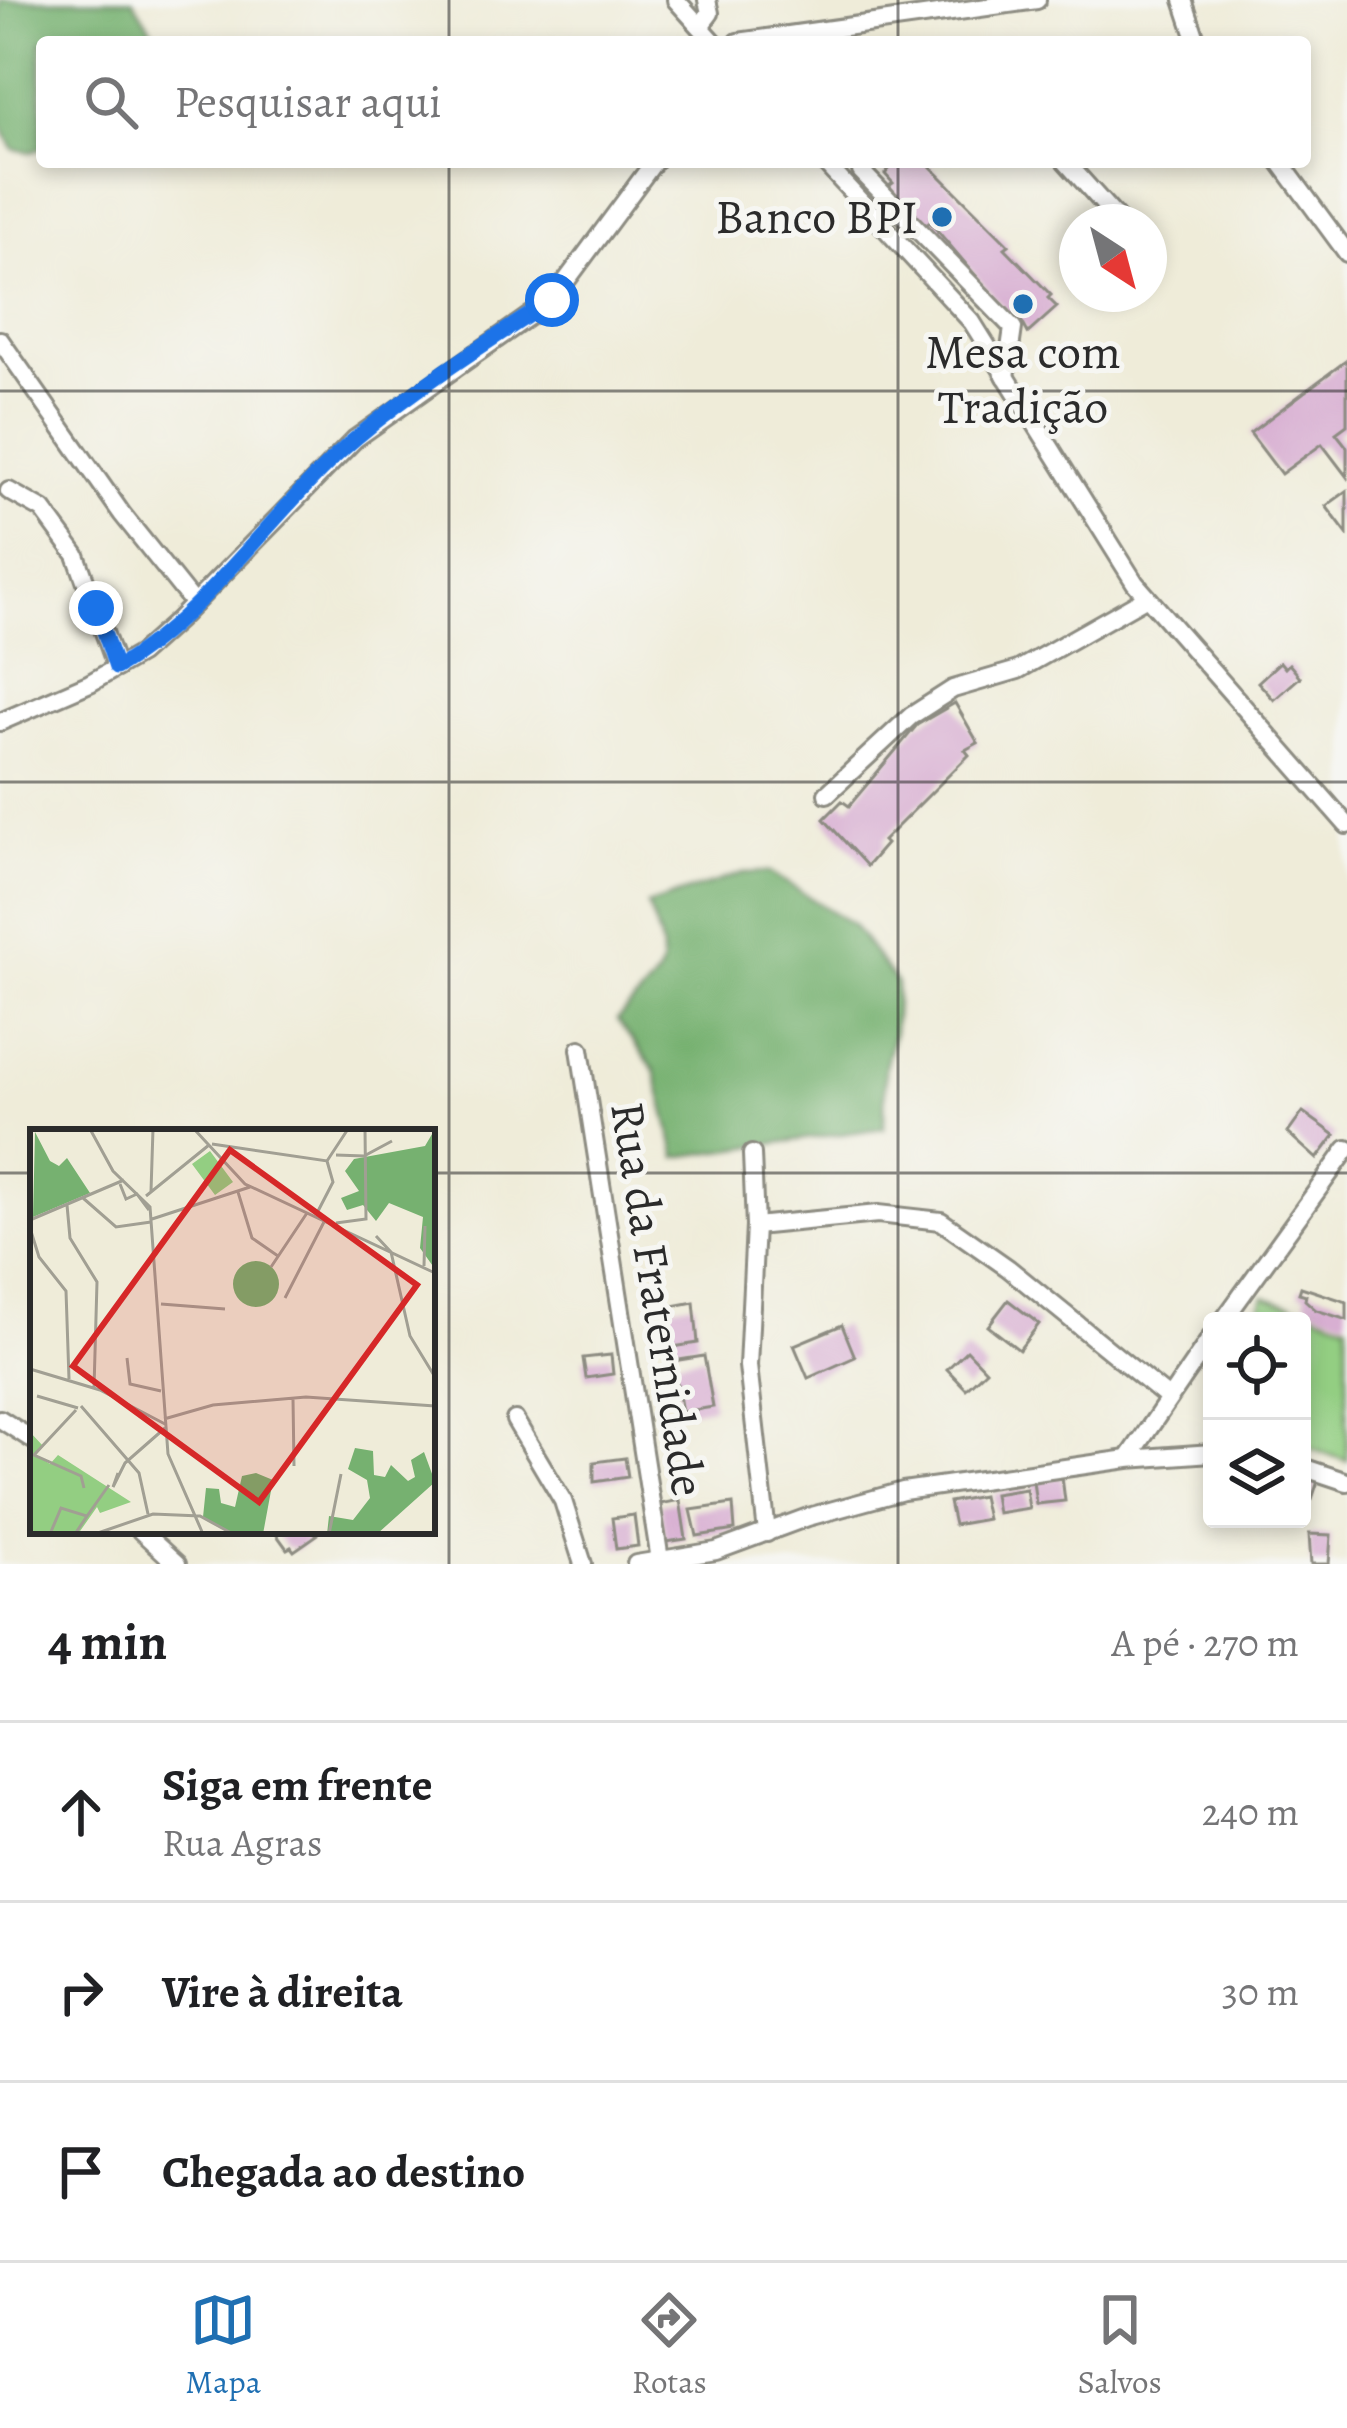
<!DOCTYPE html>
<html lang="pt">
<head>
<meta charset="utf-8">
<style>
	:root { --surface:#fff; --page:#f2f2f2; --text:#202124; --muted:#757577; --line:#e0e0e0; --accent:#1f6fb2 }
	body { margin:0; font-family:Alegreya,serif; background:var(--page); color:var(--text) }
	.controls { position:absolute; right:36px; bottom:36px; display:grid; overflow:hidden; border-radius:12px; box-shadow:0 6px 18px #0003 }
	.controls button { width:108px; height:108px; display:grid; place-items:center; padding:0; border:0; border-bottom:3px solid var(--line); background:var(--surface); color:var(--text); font:60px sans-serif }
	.compass { position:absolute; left:1059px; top:204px; width:108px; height:108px; border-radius:50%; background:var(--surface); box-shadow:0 6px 18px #0003; rotate:144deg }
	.stop { position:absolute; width:36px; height:36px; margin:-27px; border:9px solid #1a73e8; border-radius:50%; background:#fff }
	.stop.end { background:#1a73e8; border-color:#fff; box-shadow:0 3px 12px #0008 }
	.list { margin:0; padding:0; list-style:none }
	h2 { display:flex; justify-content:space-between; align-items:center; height:156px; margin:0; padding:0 48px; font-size:51px }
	h2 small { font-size:39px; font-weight:400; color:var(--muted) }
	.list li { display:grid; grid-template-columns:78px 1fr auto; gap:36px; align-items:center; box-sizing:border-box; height:180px; padding:0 48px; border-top:3px solid var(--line) }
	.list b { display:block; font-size:45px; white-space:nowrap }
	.list p { margin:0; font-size:39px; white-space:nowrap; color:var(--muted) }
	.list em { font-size:39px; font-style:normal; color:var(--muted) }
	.icon { flex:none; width:66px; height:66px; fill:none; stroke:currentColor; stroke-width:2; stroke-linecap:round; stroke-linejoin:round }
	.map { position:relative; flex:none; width:1347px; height:1564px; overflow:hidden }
	.search { position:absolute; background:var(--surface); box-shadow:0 6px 18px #0003; left:36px; right:36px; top:36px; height:132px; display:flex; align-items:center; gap:30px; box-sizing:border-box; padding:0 42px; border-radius:12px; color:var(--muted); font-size:45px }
	.sheet { height:696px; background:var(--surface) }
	nav { display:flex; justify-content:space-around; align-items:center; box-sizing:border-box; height:168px; border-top:3px solid var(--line); background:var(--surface); font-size:33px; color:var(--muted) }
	nav a { display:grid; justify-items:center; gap:6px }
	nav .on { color:var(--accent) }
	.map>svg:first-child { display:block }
</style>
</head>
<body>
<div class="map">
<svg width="1347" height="1564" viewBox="0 0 1347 1564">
	<rect width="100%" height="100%" fill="#f6f6f2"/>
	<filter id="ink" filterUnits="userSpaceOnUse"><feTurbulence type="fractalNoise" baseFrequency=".00833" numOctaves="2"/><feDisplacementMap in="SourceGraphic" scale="24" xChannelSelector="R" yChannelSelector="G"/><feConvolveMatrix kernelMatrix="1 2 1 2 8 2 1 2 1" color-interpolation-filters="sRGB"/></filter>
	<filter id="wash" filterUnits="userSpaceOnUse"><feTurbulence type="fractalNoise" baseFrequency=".004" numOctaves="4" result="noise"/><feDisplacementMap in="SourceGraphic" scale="48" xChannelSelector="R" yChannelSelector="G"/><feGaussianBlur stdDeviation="2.7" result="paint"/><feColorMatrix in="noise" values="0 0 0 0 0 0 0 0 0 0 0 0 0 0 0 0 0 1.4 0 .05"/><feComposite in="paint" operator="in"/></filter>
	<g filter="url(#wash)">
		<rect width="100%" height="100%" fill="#efecd9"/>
		<!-- green -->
		<path fill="#93ce82" stroke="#5f7c56" stroke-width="3" d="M1264 1296 1347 1323V1461L1302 1446V1321H1256Z"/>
		<!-- forest -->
		<g fill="#76b170" stroke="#506e4e" stroke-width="3">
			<path d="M0 0H133L159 42H42V148L31 152 13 149 0 124Z"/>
			<path d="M770 872 853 925 897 984 894 1031 885 1068 884 1128 677 1157 655 1070 617 1020C664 970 675 972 647 905L743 873Z"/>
		</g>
		<g id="blocks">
			<!-- building -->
			<g fill="#d8afd2">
				<path d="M895 162H926L1009 245 1005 248 1051 295 1048 298 1057 307 1028 333 1022 322 1018 325 930 222 925 226 889 186 893 183 885 174Z"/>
				<path d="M1347 360V425L1336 433 1347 447V477L1322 444 1281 474 1250 433Z"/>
				<path d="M1347 491V534L1326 506Z"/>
				<path d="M1280 662 1285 668 1289 664 1300 677 1274 700 1258 682Z"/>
				<path d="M955 703 978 743 965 750 969 755 883 841 886 844 867 866 824 819 842 801 849 806 917 725Z"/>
				<path d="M1303 1112 1335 1135 1317 1159 1288 1133Z"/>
				<path d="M1301 1287 1347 1302V1320L1316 1310 1305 1300 1306 1295 1299 1293Z"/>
				<path d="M1008 1300 1039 1324 1019 1350 988 1326Z"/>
				<path d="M694 1302 698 1343 673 1347 668 1307Z"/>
				<path d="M842 1325 855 1357 808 1378 794 1345Z"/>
				<path d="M967 1350 986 1370 966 1389 947 1369Z"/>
				<path d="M611 1355 613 1374 586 1378 583 1358Z"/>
				<path d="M704 1356 713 1407 682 1412 673 1361Z"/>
				<path d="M625 1458 628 1477 594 1482V1462Z"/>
				<path d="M1302 1476 1318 1481 1312 1499 1302 1495Z"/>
				<path d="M1062 1477 1065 1501 1036 1504 1033 1481Z"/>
				<path d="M1026 1489 1029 1508 997 1513 994 1494Z"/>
				<path d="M982 1496 987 1519 954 1525 949 1502Z"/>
				<path d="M680 1500 686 1539 666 1542 660 1504Z"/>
				<path d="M733 1504 735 1530 697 1536 691 1510Z"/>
				<path d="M634 1515 638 1546 616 1549 612 1518Z"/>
				<path d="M274 1531H314L317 1535 294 1551 291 1547 287 1549Z"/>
				<path d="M1309 1534 1331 1535 1329 1564H1311Z"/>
			</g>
		</g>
	</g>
	<g filter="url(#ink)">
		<use href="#blocks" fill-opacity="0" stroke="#8d8c82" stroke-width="3"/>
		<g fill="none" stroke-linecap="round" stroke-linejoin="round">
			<defs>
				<g id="minor">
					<path d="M676 0 714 42"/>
					<path d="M1183 0 1197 42"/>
					<path d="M700 26 710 13 707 0"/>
					<path d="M738 42 1037 0"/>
					<path d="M824 162 972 322 1135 583 1347 825"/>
					<path d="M1066 162 1120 222"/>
					<path d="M1280 162 1347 253"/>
					<path d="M861 171 1013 328 1006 377"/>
					<path d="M0 340 122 514 194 604"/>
					<path d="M9 491 43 510 76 555 117 668"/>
					<path d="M0 722 90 683 140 654 178 620 355 439 552 300 654 162"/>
					<path d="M827 794 911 716 953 689 1018 670 1147 597"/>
					<path d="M580 1049 660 1560"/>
					<path d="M752 1154 755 1226 748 1366 767 1533"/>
					<path d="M755 1226 878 1214 941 1221 1008 1268 1167 1397"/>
					<path d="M1223 1321 1347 1149"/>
					<path d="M0 1419 33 1440"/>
					<path d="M515 1420 563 1501 583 1564"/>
					<path d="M1128 1459 1212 1336"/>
					<path d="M1302 1467 1347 1482"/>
					<path d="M141 1531 177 1564"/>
					<path d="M636 1564 716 1551 808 1517 903 1491 1128 1459 1212 1453"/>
				</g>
			</defs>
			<!-- minor casing -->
			<use href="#minor" stroke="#8d8c82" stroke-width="22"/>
			<!-- minor -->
			<use href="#minor" stroke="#fff" stroke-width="16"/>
		</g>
	</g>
	<g fill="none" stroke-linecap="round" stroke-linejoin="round" filter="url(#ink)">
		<!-- route -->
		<path stroke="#1a73e8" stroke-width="15" d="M96 608 116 668C209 613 273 508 356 438 417 387 486 343 552 300"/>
	</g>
	<!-- grid -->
	<path fill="none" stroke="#2b2b2b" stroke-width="3" stroke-opacity="0.55" d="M449 0V42M898 0V42M449 162V1564M898 162V1564M0 391H1347M0 782H1347M0 1173H33M432 1173H1347"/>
	<!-- markers -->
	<g fill="#1f6fb2" stroke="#f6f6f2" stroke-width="4.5">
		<circle cx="942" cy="217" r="12"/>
		<circle cx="1023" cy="304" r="12"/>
	</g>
	<g text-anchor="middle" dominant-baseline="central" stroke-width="10" stroke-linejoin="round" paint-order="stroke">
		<!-- poi labels -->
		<g font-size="48" fill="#2b2b2b" stroke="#f6f6f2" text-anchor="end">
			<text x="918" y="217">Banco BPI</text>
			<text x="1023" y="352" text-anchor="middle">Mesa com<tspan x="1023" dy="55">Tradição</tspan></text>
		</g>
		<!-- street labels -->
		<g font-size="48" fill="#2b2b2b" stroke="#f6f6f2">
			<text transform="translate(658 1299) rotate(81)">Rua da Fraternidade</text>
		</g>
	</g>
	<!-- overview -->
	<g transform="translate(30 1129)">
		<rect width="405" height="405" fill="#efecd9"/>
		<path d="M180 22 203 53 185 66 162 35ZM0 303 13 317 6 326 20 335 28 326 101 373 70 384 67 378 48 405H0Z" fill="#93ce82"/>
		<path d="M405 0V140L390 119 393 88 359 74 346 92 333 76 317 81 311 69 329 62 315 42 324 30 395 17ZM5 3 20 32 29 37 37 29 60 64 3 88ZM203 155a23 23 0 1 1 46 0a23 23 0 1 1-46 0ZM325 319 343 322 344 346 355 348 361 336 378 352 385 348 381 331 394 323 405 353 347 405H297L299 387 323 391 340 369 337 351 318 340ZM226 344 243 351 233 405H204L173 388 176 359 189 360 191 374 205 378 212 347Z" fill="#76b170"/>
		<path fill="none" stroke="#a19f93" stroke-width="3" d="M60 0 83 42 120 78 138 325 173 405M164 0 215 55 405 144M182 15 297 32 318 0M306 26 334 27 362 12M90 55 96 70 107 65 119 81M121 62 123 0M208 63 222 109 248 127M116 67 179 16M53 69 86 98 121 93M37 76 40 109 67 153 64 259M286 86 303 53 297 32M122 90 220 58M0 91 94 51M306 94 336 90 335 0M0 99 9 128 36 162 39 250M346 107 361 123 380 207 405 248M394 137 395 97M241 138 277 84M255 169 295 91M131 175 195 180M97 229 100 255 131 262M0 240 70 261 135 295M7 267 48 279M263 270 264 337M51 277 109 344 118 385M46 281 4 326 51 347 54 359M134 290 183 276 276 268 405 277M88 344 83 358 95 334 135 299M57 387 79 356M20 405 31 379 57 387 45 405M65 405 123 385 170 387 203 405M299 405 311 345"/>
		<path fill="#d62828" fill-opacity="0.15" stroke="#d62828" stroke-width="6" d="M200 21 387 156 229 373 43 237Z"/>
		<rect width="405" height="405" fill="none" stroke="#2b2b2b" stroke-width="6"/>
	</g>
</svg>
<div class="controls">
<button><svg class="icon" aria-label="locate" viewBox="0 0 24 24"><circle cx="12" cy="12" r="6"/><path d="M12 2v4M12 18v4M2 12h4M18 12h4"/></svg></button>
<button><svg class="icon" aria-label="layers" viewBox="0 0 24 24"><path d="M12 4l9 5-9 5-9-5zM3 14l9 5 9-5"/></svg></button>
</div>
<svg class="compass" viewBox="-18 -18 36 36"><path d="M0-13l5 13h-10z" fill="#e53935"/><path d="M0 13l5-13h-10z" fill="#757577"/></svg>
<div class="stop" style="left:552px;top:300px"></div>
<div class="stop end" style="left:96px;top:608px"></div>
<div class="search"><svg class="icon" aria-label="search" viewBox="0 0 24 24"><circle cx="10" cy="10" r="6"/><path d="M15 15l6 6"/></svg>Pesquisar aqui</div>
</div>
<section class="sheet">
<h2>4 min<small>A pé · 270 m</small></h2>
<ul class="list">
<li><svg class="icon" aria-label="ahead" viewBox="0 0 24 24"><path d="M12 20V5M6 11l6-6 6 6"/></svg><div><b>Siga em frente</b><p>Rua Agras</p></div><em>240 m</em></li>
<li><svg class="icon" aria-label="right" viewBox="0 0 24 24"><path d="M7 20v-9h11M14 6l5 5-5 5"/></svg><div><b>Vire à direita</b></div><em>30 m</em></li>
<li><svg class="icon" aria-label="arrive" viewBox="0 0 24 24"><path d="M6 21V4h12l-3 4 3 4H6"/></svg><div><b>Chegada ao destino</b></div></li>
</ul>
</section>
<nav>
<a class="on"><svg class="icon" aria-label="map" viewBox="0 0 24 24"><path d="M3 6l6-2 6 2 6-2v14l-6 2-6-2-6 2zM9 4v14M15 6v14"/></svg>Mapa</a>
<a><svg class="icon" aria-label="directions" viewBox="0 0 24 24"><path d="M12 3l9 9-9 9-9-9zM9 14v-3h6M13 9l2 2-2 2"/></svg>Rotas</a>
<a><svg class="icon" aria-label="saved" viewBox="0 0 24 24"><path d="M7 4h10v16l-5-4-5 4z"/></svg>Salvos</a>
</nav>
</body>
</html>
